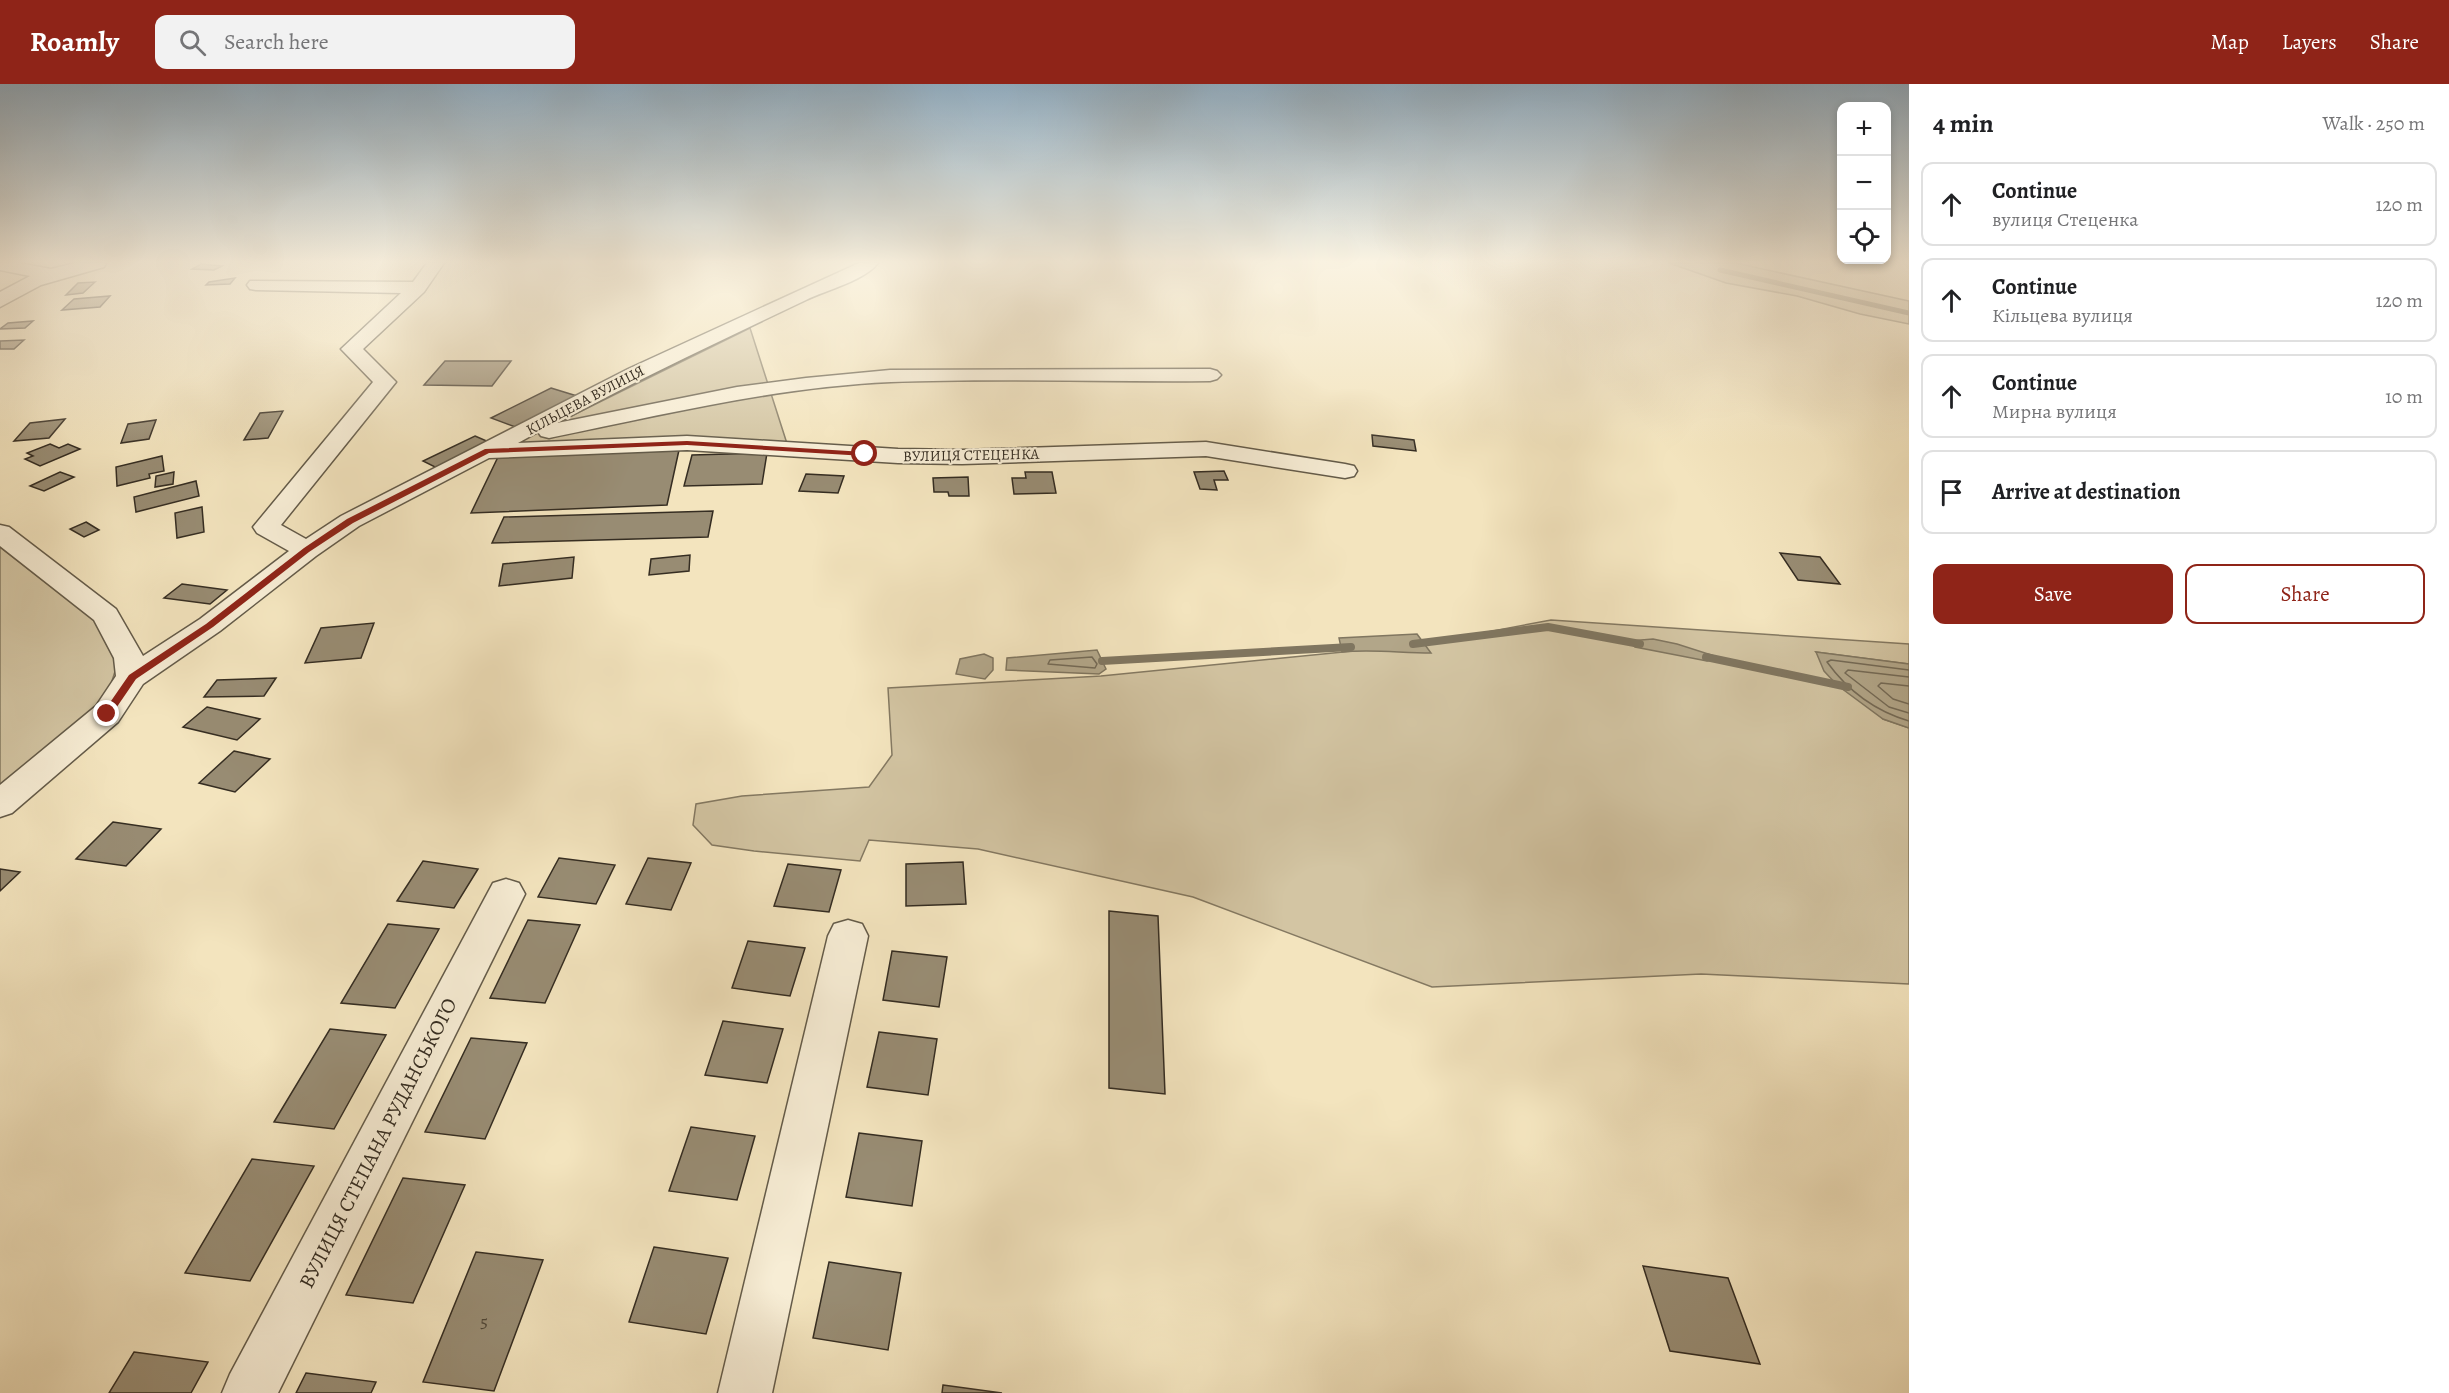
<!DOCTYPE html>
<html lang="en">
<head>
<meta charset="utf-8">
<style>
	:root { --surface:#fff; --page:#f2f2f2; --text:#202124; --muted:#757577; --line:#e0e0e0; --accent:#8f2418 }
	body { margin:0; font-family:Alegreya,serif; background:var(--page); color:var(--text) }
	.controls { position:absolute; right:18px; top:18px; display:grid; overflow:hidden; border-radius:12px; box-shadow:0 3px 9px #0003 }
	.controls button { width:54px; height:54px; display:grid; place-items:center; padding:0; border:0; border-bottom:2px solid var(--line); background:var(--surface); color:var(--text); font:30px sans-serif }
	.stop { position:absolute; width:18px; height:18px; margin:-14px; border:4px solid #8f2418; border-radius:50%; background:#fff }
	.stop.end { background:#8f2418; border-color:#fff; box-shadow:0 2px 6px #0008 }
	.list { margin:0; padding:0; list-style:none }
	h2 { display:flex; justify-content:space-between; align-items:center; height:78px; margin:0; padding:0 24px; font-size:26px }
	h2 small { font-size:20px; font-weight:400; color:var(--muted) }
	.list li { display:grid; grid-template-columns:39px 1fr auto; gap:18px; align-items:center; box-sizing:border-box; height:84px; margin:0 12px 12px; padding:0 12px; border:2px solid var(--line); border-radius:12px }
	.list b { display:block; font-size:22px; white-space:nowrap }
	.list p { margin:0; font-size:20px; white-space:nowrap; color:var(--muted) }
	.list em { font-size:20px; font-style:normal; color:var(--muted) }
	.actions { display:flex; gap:12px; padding:18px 24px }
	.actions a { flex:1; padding:14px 0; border:2px solid var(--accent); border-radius:12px; text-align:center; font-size:21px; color:var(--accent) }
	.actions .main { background:var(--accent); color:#fff }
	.icon { flex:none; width:33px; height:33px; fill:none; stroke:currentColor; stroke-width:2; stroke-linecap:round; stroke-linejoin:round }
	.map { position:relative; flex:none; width:1909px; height:1309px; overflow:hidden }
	header { display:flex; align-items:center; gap:36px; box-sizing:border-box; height:84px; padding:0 30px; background:var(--accent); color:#fff }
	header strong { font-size:28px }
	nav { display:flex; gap:33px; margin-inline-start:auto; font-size:21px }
	.search { width:420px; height:54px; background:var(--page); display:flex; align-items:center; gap:15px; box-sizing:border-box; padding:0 21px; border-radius:12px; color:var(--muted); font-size:22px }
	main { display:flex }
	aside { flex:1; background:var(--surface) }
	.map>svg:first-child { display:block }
</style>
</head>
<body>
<header>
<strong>Roamly</strong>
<div class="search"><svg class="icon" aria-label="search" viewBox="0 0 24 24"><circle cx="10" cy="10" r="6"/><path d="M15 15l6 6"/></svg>Search here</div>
<nav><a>Map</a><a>Layers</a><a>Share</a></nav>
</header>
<main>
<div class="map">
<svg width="1909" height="1309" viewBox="0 0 1909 1309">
	<rect width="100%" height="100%" fill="#f3e4be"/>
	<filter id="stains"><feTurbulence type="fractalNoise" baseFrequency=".00333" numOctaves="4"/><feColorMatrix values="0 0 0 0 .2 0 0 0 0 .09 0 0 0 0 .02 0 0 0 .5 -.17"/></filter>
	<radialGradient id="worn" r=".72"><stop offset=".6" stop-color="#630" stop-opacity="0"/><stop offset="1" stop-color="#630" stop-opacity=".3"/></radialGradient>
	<!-- green -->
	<g fill="#d3c5a3" stroke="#847962" stroke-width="1.5">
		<path d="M1669 179H1735L1909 217V240L1860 230 1797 212 1726 199Z"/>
		<path d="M750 244 790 369 685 362 498 368Z"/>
		<path d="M0 463 95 537 117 581 107 613 0 710Z"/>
		<path d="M1551 536 1909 560V580L1816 568 1883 635 1909 644V900L1701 890 1432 903 1193 813 978 765 869 756 860 777 754 767 712 761 693 741 696 720 742 712 869 703 892 671 888 604 1101 592 1424 560Z"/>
	</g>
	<!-- water -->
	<g fill="#b2a689" stroke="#807660" stroke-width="1.5">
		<path d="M1417 550 1431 569C1401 569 1372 565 1342 568L1339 554Z"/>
		<path d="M1653 555 1677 560 1721 574 1707 577 1635 563 1628 557Z"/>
		<path d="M1097 566 1106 585 1099 590 1006 586 1007 574Z"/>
		<path d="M1816 568 1909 580V644L1883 635 1837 601 1824 587Z"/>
		<path d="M984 570 993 574V586L985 595 956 590 960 575Z"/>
	</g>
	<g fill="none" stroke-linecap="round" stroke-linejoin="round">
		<!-- shore -->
		<g stroke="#746a56" stroke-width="1.5">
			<path d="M1092 573 1097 580 1095 584 1048 580 1050 576Z"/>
			<path d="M1909 586 1831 576 1827 578C1848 607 1875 627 1909 637"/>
			<path d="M1909 593 1848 586 1845 589 1889 623 1909 629"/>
			<path d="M1909 602 1881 599 1878 602 1893 615 1909 620"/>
		</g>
		<!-- stream-far1 -->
		<path stroke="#807660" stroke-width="5" d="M1720 186 1909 229"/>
		<!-- stream -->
		<g stroke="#807660" stroke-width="8">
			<path d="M1413 560 1548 543 1640 560"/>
			<path d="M1706 573 1848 603"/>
			<path d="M1102 577 1351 563"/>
		</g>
	</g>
	<!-- building -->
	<g fill="#988c73" stroke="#352d22" stroke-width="1.5">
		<path d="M201 180 222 182 214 186 192 185Z"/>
		<path d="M235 194 230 200 206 201 209 198Z"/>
		<path d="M95 198 83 209 66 211 78 199Z"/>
		<path d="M110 212 100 223 62 226 74 215Z"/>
		<path d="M33 237 25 244 0 245 8 239Z"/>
		<path d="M24 256 14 265H0V257Z"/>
		<path d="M445 277H511L492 302 424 301Z"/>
		<path d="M551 304 577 312 518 344 491 334Z"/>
		<path d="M283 327 268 354 244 356 260 329Z"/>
		<path d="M65 335 49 354 14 357 30 339Z"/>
		<path d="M156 336 149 355 121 359 128 340Z"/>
		<path d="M1372 351 1414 356 1416 367 1373 362Z"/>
		<path d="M475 352 489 358 437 384 423 377Z"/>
		<path d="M50 360 59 364 68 360 80 365 40 382 25 375 33 372 27 369Z"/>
		<path d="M679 366 667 421 471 429 498 373Z"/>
		<path d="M767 369 762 400 684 402 692 371Z"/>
		<path d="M162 372 164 387 149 390 150 394 117 402 116 383Z"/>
		<path d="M1224 387 1228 396H1214L1217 406 1200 405 1194 388Z"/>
		<path d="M60 388 74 393 44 407 30 402Z"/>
		<path d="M174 388 173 400 155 403 156 392Z"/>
		<path d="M1025 388H1052L1056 409 1014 410 1012 394H1026Z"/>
		<path d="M806 390 844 392 838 409 799 407Z"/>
		<path d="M968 393 969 412H949L948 408H934L933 394Z"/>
		<path d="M196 397 199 412 136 428 134 413Z"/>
		<path d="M202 423 204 448 177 454 175 429Z"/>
		<path d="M713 427 708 453 492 459 504 433Z"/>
		<path d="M86 438 99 446 84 453 70 445Z"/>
		<path d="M1780 469 1820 473 1840 500 1798 496Z"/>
		<path d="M690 471 689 487 649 491 651 475Z"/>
		<path d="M574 473 572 494 499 502 503 480Z"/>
		<path d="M182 500 227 506 210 520 164 514Z"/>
		<path d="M374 539 361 574 305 579 321 544Z"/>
		<path d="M276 594 264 612 204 613 217 596Z"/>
		<path d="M207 623 260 635 237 656 183 643Z"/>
		<path d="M234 667 270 675 235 708 199 699Z"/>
		<path d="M113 738 161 745 126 782 76 775Z"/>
		<path d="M559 774 615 781 596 820 538 813Z"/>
		<path d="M648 774 691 779 671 826 626 820Z"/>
		<path d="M423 777 478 785 454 824 397 817Z"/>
		<path d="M963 778 966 820 906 822V780Z"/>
		<path d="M788 780 841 786 829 828 774 822Z"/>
		<path d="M0 785 20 788 0 807Z"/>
		<path d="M1109 827 1158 832 1165 1010 1109 1004Z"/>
		<path d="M528 836 580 841 545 919 490 914Z"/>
		<path d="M388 840 439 845 395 924 341 919Z"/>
		<path d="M748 857 805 864 790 912 732 904Z"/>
		<path d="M892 867 947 873 939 923 883 916Z"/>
		<path d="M723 937 783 945 767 999 705 991Z"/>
		<path d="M330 945 386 951 334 1045 274 1038Z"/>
		<path d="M879 948 937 955 928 1011 867 1003Z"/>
		<path d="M471 954 527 959 485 1055 425 1048Z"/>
		<path d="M691 1043 755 1052 737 1116 669 1107Z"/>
		<path d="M859 1049 922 1057 912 1122 846 1113Z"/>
		<path d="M252 1075 314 1082 250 1197 185 1189Z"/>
		<path d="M403 1094 465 1101 413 1219 346 1211Z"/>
		<path d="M654 1163 728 1174 706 1250 629 1238Z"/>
		<path d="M476 1168 543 1176 494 1307 423 1298Z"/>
		<path d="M829 1178 901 1189 888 1266 813 1254Z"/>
		<path d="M1643 1182 1728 1194 1760 1280 1670 1267Z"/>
		<path d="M134 1268 208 1278 191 1309H109Z"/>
		<path d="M306 1289 376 1298 371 1309H296Z"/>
		<path d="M943 1301 1002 1309H942Z"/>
	</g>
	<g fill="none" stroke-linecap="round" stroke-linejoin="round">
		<defs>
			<g id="minor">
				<path d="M0 179H19L51 185 75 179H106L104 183 41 201 0 223V208L30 192 0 186Z"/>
				<path d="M427 179H444L424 208 363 265 396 298 281 441 306 455 341 432 628 285 859 179H878C866 196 826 206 806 216 722 256 639 295 557 339L737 303 806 294 890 286 1210 285 1217 287 1221 291 1217 295 1210 297C1105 298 996 294 891 298 776 303 662 331 549 354L541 352 538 348 518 359 687 352 898 365 962 366 1206 358 1345 380 1354 382 1357 387 1354 392 1345 394 1206 372 962 380 898 379 687 366 489 374 359 442 316 472 220 547 143 600 118 638 12 729 0 733V701L96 622 116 592 114 574 94 536 0 462V441L9 443 116 525 143 572 200 535 289 467 257 449 253 443 373 298 341 265 401 209 256 206 250 205 247 201 250 197 413 198Z"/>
				<path d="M506 795 519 799 525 810 278 1309H222L230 1290 493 799Z"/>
				<path d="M848 836 862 840 868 852 772 1309H718L828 852 834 840Z"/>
			</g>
		</defs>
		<!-- minor casing -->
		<use href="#minor" stroke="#645b49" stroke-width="3"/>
		<!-- minor -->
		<use href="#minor" fill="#f7edd5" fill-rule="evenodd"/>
	</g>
	<!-- sky -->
	<linearGradient id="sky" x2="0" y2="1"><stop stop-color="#92aec2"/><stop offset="0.49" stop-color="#faf3e2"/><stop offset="1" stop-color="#faf3e2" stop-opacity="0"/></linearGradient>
	<rect width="1909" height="363" fill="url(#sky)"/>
	<!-- route -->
	<path fill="#8f2418" d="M687 357 865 368 868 370 865 372 687 361 489 369 353 439 309 468 213 543 136 595 110 633H104L102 630 129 591 206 540 304 464 347 435 485 365Z"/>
	<g text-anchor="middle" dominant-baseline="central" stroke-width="4.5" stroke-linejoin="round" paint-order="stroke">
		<!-- far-street labels -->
		<g font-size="15" fill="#352d22" stroke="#f7edd5">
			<text transform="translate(585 316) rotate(-28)">КІЛЬЦЕВА ВУЛИЦЯ</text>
			<text transform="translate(971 371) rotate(-1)">ВУЛИЦЯ СТЕЦЕНКА</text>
		</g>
		<!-- near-number labels -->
		<g font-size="18" fill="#4e4536">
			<text x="484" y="1237">5</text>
		</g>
		<!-- near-street labels -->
		<g font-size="21" fill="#352d22" stroke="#f7edd5">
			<text transform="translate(378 1059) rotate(-63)">ВУЛИЦЯ СТЕПАНА РУДАНСЬКОГО</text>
		</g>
	</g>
	<rect width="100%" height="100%" filter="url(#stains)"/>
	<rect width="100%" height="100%" fill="url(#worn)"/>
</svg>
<div class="controls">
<button>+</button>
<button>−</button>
<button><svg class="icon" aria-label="locate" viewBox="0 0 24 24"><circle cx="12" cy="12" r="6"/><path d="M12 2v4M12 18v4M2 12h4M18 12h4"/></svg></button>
</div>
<div class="stop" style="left:865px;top:370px"></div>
<div class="stop end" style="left:107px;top:630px"></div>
</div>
<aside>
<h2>4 min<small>Walk · 250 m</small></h2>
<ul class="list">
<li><svg class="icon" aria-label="ahead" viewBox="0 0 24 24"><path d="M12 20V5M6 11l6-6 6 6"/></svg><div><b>Continue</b><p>вулиця Стеценка</p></div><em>120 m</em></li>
<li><svg class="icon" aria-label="ahead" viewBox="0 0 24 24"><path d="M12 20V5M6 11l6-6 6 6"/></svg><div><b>Continue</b><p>Кільцева вулиця</p></div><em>120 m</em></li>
<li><svg class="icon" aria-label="ahead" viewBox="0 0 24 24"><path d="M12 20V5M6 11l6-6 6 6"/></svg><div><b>Continue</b><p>Мирна вулиця</p></div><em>10 m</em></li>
<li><svg class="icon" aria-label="arrive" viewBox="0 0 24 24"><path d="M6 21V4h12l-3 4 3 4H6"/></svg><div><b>Arrive at destination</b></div></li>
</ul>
<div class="actions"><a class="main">Save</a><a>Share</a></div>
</aside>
</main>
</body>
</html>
